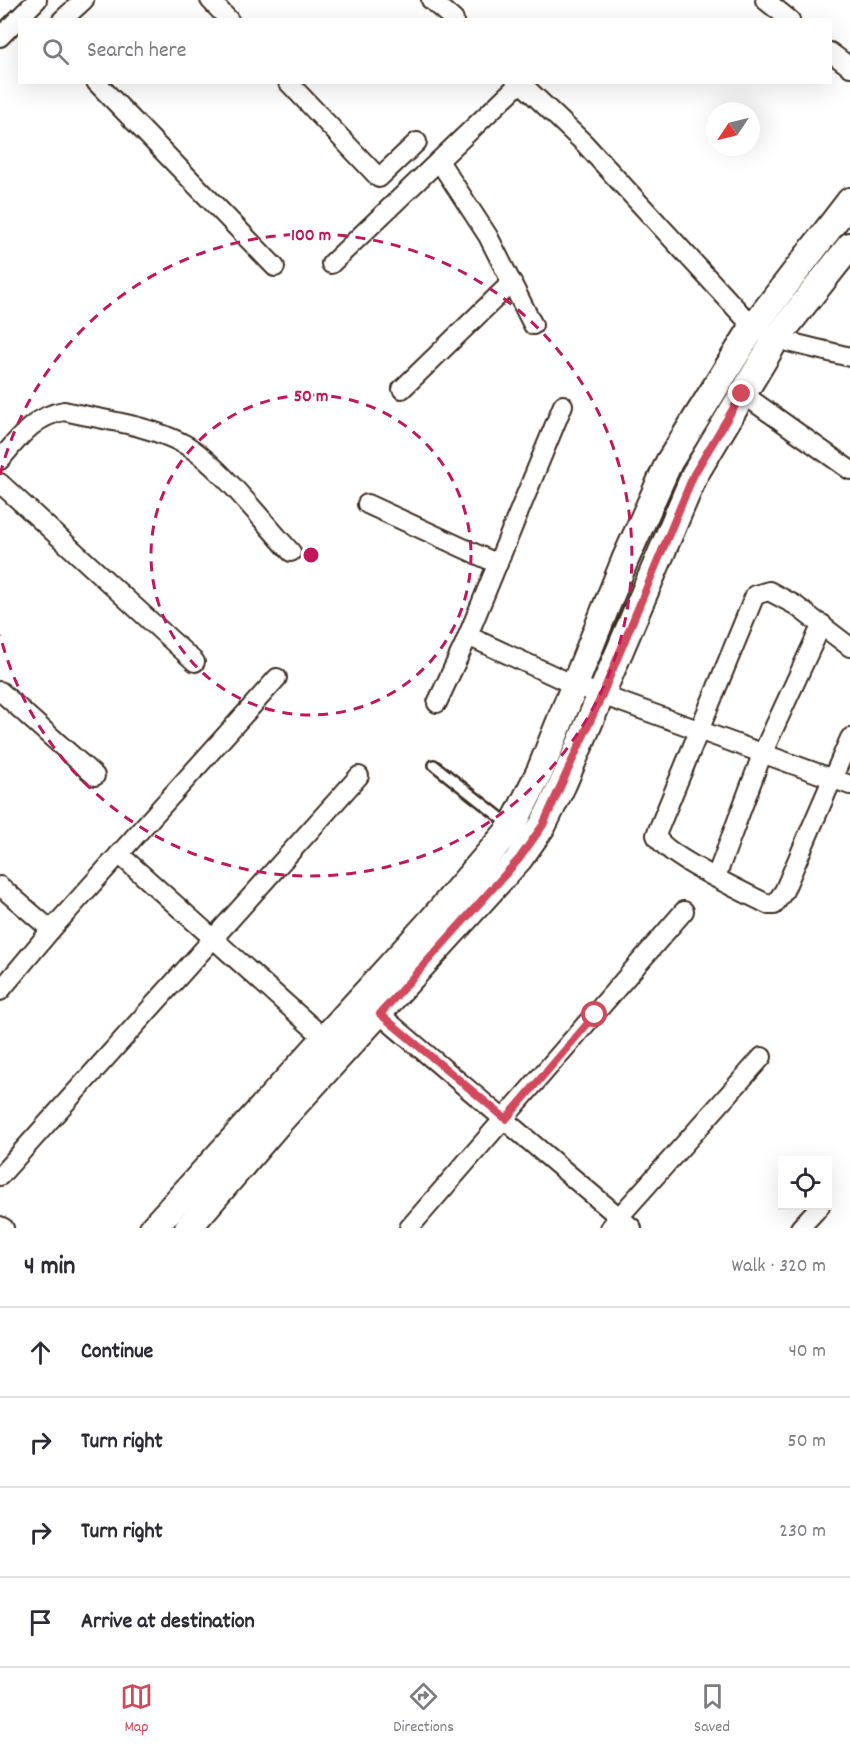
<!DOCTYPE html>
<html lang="en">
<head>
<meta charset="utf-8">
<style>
	:root { --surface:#fff; --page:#f7f7f7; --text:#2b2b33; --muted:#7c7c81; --line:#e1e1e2; --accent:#d1495b }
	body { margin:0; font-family:Dekko,sans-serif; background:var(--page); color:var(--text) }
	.controls { position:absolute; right:18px; bottom:18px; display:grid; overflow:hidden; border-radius:0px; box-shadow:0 6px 24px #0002 }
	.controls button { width:54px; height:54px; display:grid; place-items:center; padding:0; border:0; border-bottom:2px solid var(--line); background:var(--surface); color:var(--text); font:30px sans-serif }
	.compass { position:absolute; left:706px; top:102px; width:54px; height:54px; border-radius:50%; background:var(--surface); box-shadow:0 6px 24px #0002; rotate:235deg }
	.stop { position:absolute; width:18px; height:18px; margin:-14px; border:4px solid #d1495b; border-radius:50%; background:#fff }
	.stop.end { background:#d1495b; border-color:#fff; box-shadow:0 2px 6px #0008 }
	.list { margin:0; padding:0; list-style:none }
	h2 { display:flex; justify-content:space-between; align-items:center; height:78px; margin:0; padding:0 24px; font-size:26px }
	h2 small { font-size:20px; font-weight:400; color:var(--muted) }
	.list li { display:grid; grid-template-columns:39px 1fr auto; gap:18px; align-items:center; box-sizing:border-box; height:90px; padding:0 24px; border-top:2px solid var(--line) }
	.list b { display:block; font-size:22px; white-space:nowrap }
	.list em { font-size:20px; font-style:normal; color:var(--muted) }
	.icon { flex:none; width:33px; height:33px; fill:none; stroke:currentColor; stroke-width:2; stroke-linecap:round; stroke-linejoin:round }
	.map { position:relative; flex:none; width:850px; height:1228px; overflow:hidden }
	.search { position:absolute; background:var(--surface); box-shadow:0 6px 24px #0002; left:18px; right:18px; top:18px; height:66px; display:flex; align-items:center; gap:15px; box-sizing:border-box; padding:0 21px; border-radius:0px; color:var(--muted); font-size:22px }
	.sheet { height:438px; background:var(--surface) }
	nav { display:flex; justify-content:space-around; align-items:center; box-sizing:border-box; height:84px; border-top:2px solid var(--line); background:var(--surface); font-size:16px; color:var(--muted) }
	nav a { display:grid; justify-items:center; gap:3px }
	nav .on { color:var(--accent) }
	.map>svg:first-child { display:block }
</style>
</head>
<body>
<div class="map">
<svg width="850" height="1228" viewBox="0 0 850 1228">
	<rect width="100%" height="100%" fill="#fff"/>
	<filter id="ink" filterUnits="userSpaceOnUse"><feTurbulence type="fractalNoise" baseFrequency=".0167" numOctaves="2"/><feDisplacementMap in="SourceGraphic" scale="12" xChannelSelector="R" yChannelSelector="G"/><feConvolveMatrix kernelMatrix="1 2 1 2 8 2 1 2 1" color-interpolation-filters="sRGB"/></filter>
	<g filter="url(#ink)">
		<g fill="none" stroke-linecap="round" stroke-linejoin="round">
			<defs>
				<path id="lane" d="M434 765 510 825"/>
				<g id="street">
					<path d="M210 0 229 20"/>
					<path d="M431 0 454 20"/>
					<path d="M765 0 790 20"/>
					<path d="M62 20 84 0"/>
					<path d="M0 37 37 0"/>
					<path d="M830 52 850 67"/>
					<path d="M96 82 275 267"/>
					<path d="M288 82 379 178 417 142"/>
					<path d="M520 82 584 143 753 327 776 339 850 357"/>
					<path d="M439 161 488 236 533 325"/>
					<path d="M331 264 520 83"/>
					<path d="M402 389 512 282"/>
					<path d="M743 394 850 470"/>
					<path d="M0 460C19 438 34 416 64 411 103 420 149 425 184 444 217 462 263 522 291 552"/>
					<path d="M0 483 195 662"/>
					<path d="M367 504 498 564"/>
					<path d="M468 636 574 685 850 785"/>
					<path d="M850 647 795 605 769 591 755 595 656 835C663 855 746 893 769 905H774L784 891 850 738"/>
					<path d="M0 691 95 776"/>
					<path d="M437 703 464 645 563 405"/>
					<path d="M119 854 323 1037"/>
					<path d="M716 877 763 752 822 624"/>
					<path d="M0 886 51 930 0 991"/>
					<path d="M51 930 277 678"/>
					<path d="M370 1006 619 1217 610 1228"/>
					<path d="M0 1176 359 776"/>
					<path d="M0 1226 4 1228"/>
					<path d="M409 1228 684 911"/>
					<path d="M632 1228 619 1217 762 1057"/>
					<path d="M800 1228 820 1206"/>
				</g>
				<g id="secondary">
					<path d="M153 1228 432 920 512 827 540 771 625 560 669 462 753 327 850 201"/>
					<path d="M188 1228 280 1121 519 859 543 825 563 784 695 474 776 339 850 246"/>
				</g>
			</defs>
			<!-- lane casing -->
			<use href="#lane" stroke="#3b2a1e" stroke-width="14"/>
			<!-- street casing -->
			<use href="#street" stroke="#3b2a1e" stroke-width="22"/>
			<!-- secondary casing -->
			<use href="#secondary" stroke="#3b2a1e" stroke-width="30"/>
			<!-- lane -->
			<use href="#lane" stroke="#fff" stroke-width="9"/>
			<!-- street -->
			<use href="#street" stroke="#fff" stroke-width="18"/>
			<!-- secondary -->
			<use href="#secondary" stroke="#fff" stroke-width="26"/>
		</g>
	</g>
	<g fill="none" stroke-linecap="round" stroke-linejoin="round" filter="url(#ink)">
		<!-- route -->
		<path stroke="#d1495b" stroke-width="8" d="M595 1015 506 1119 380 1014 519 859 543 825 602 695 694 474 742 394"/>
	</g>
	<!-- distance rings -->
	<g fill="none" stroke="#c2185b" stroke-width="3" stroke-dasharray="10 8">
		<circle cx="311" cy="555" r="160"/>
		<path d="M0 475A321 321 0 1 1 0 635"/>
	</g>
	<circle cx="311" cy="555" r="9" fill="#c2185b" stroke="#fff" stroke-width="3"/>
	<g font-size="18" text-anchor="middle" font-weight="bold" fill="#c2185b" stroke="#fff" stroke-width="4.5" stroke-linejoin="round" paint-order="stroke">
		<text x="311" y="240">100 m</text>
		<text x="311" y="401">50 m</text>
	</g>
</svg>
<div class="controls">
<button><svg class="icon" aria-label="locate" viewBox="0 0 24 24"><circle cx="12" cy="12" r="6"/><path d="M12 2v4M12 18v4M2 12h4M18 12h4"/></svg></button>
</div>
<svg class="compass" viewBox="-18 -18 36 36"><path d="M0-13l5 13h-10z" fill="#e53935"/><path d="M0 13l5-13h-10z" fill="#7c7c81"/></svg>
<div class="stop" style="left:595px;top:1015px"></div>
<div class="stop end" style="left:742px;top:394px"></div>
<div class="search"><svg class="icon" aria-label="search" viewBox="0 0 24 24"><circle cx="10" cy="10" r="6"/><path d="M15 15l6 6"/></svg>Search here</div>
</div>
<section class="sheet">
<h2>4 min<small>Walk · 320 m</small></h2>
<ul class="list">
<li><svg class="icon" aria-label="ahead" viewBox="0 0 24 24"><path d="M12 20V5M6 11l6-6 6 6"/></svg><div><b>Continue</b></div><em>40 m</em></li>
<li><svg class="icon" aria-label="right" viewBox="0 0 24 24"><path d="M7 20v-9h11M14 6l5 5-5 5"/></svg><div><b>Turn right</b></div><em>50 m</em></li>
<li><svg class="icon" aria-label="right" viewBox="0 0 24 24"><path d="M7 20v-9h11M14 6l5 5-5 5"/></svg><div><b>Turn right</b></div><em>230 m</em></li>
<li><svg class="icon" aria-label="arrive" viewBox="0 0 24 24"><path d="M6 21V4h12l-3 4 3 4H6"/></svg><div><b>Arrive at destination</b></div></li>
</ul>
</section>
<nav>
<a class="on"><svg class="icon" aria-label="map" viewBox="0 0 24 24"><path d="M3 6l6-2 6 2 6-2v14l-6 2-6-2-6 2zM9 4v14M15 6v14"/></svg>Map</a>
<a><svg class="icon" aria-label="directions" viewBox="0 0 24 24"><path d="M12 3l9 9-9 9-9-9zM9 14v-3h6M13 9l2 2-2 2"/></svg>Directions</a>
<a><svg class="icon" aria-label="saved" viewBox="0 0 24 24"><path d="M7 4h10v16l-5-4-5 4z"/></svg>Saved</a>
</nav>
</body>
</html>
